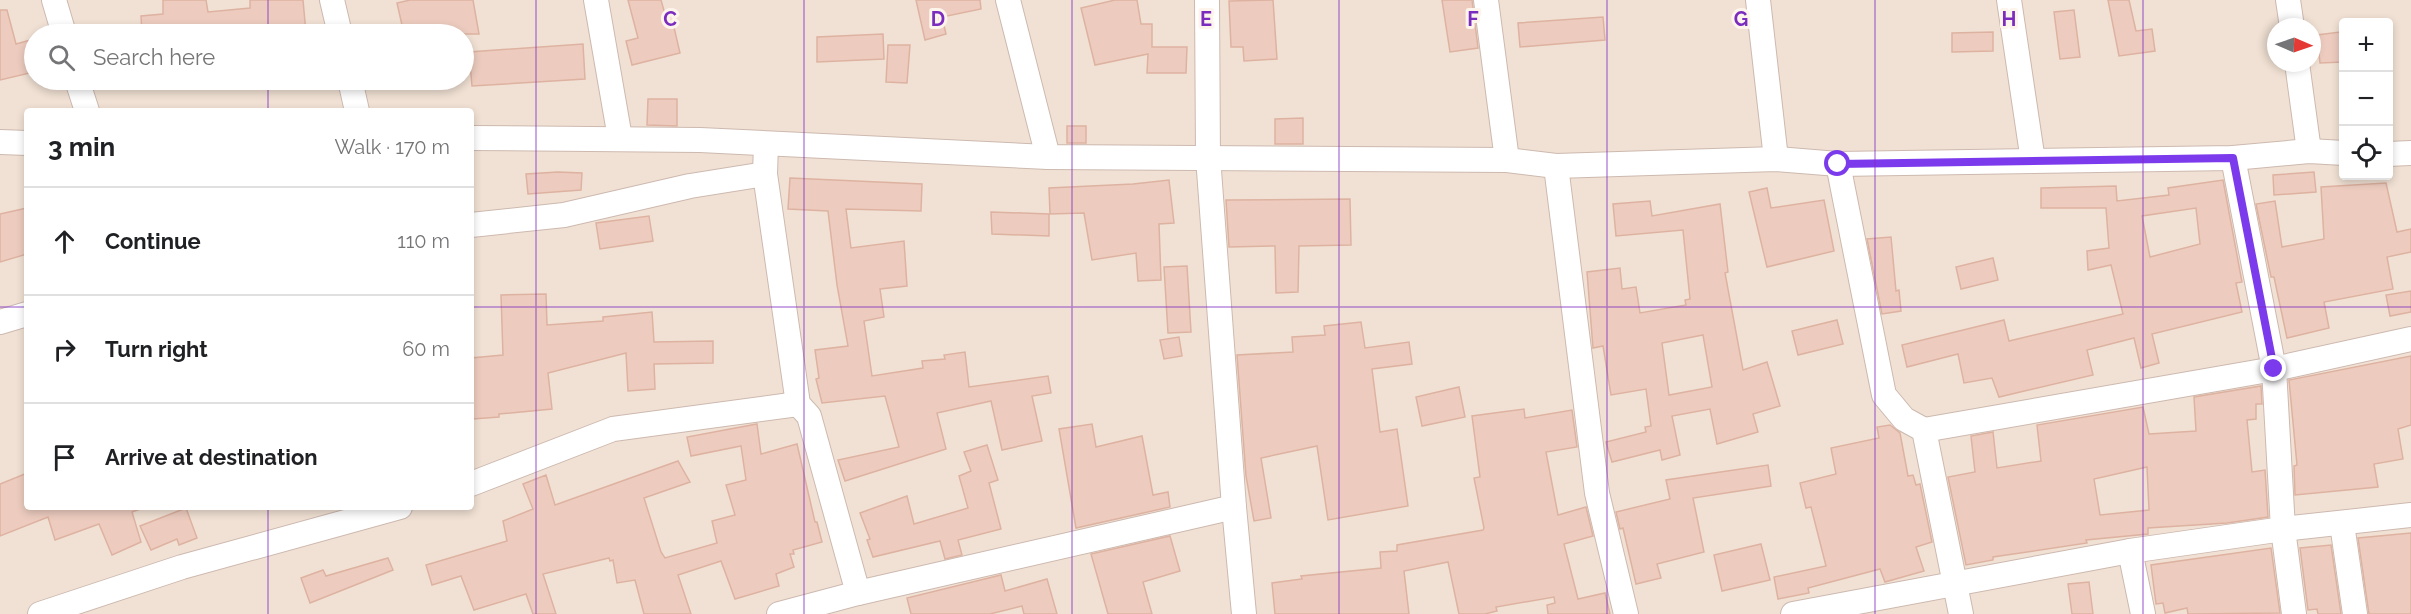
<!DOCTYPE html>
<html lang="en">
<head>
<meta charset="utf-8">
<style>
	:root { --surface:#fff; --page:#f6f6f6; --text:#202124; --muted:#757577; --line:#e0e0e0 }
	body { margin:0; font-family:Raleway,sans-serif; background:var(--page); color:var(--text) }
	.controls { position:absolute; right:18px; top:18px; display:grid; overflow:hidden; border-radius:6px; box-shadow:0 3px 9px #0003 }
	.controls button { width:54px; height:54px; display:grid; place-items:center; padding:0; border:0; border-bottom:2px solid var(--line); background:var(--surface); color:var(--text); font:30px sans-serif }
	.compass { position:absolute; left:2267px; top:18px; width:54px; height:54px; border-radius:50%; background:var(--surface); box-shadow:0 3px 9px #0003; rotate:92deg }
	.stop { position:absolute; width:18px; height:18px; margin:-14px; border:4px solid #7c3aed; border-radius:50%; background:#fff }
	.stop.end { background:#7c3aed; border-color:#fff; box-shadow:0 2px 6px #0008 }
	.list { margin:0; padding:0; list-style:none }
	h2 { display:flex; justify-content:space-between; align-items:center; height:78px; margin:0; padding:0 24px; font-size:26px }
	h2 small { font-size:20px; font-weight:400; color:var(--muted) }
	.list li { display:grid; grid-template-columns:39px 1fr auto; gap:18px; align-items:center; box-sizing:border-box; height:108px; padding:0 24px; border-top:2px solid var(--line) }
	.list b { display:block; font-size:22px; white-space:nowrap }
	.list em { font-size:20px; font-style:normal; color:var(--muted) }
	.icon { flex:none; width:33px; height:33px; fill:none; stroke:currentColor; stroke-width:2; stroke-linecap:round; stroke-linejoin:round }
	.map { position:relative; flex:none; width:2411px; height:614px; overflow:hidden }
	.search { position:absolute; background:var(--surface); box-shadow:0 3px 9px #0003; left:24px; top:24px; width:450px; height:66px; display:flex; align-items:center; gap:15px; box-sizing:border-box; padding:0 21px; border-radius:33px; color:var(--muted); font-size:22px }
	.panel { position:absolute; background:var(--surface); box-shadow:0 3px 9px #0003; left:24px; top:108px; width:450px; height:402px; border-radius:6px }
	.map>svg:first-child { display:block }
</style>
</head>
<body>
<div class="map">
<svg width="2411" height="614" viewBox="0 0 2411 614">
	<rect width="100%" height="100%" fill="#faf0e5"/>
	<!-- residential -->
	<path fill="#f1e1d4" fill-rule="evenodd" d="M0 0H2411V614H0ZM2344 22H2388V176H2344ZM2276 27H2312V63H2276ZM34 34H464V80H34ZM27 111H471V507H27Z"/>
	<!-- building -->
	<g fill="#edccbf" stroke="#deb2a1" stroke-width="1.5" fill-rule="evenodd">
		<path d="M163 0H206L208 12 250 8V0H303L306 33 221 34 220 28 142 34 141 16 163 14Z"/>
		<path d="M410 0H473L479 34H404L397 3Z"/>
		<path d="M628 0H661L668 25 673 23 680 53 632 65 626 41 638 38Z"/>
		<path d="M916 0H980L981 9 942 17 946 34 925 40Z"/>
		<path d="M1115 0H1137L1141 24H1152V47H1187L1186 73H1147L1148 54 1095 65 1081 8Z"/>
		<path d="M1273 0 1277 59 1244 61 1243 47H1231L1229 1Z"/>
		<path d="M1442 0H1472L1478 48 1450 52Z"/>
		<path d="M2108 0H2129L2136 31 2152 29 2155 51 2119 56Z"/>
		<path d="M0 10H7L16 44 34 39V72L0 80Z"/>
		<path d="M2074 10 2080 57 2060 59 2054 12Z"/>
		<path d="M1603 17 1605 40 1520 47 1518 23Z"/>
		<path d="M1993 32V51L1952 52V33Z"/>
		<path d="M2340 32 2343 62 2320 63 2317 35Z"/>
		<path d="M883 34 884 59 817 62V37Z"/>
		<path d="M583 44 585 79 472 86 469 52Z"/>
		<path d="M888 45H910L907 83 886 82Z"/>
		<path d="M648 99H677V126L647 125Z"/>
		<path d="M1303 118V144H1275V119Z"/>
		<rect x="1067" y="126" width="19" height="17"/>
		<path d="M558 172 582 173 581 190 528 194 526 174Z"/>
		<path d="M2314 172 2316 192 2274 195 2273 175Z"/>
		<path d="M790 178 922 184 921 211 846 209 851 248 904 241 907 286 880 289 884 317 864 321 872 376 923 368 922 361 945 359 944 355 965 352 969 387 1048 376 1051 393 1032 396 1042 441 1002 450 991 401 937 413 946 449 845 481 838 460 899 447 885 396 822 403 816 379 819 378 815 350 848 346 837 285 828 211 788 209Z"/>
		<path d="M1169 180 1174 223 1159 224 1161 280 1138 281 1136 253 1092 260 1084 213 1050 214 1049 188 1133 184Z"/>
		<path d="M2223 180 2242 282 2236 283 2242 312 2152 334 2159 363 2141 368 2134 338 2087 350 2093 375 1999 397 1992 378 1964 383 1958 354 1907 367 1902 345 2004 320 2009 341 2123 314 2111 265 2088 270 2087 251 2109 248 2106 208H2041V188L2116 186 2117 201 2169 195 2168 188ZM2196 208 2200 244 2150 257 2142 216Z"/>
		<path d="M2386 183 2397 232 2411 229V252L2387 257 2393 289 2324 302 2329 328 2287 338 2274 277H2271L2256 204 2275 201 2282 247 2324 239 2321 187Z"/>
		<path d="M1767 188 1771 208 1824 200 1834 251 1767 267 1749 192Z"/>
		<path d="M1350 199 1351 245 1299 246 1298 292 1276 293 1275 246 1229 247 1226 200Z"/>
		<path d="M1650 201 1652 216 1720 204 1728 272 1725 273 1743 370 1767 362 1780 406 1753 414 1758 432 1717 444 1710 409 1672 416 1680 455 1662 460 1660 450 1612 462 1606 442 1646 432 1645 427 1651 426 1646 389 1611 395 1603 346 1593 348 1587 272 1620 268 1622 289 1636 287 1640 313 1686 305 1685 300 1690 299 1683 230 1616 236 1613 204ZM1703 335 1712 387 1669 395 1662 343Z"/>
		<path d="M27 208V254L0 262V214Z"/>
		<path d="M991 212 1049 214V236L992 234Z"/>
		<path d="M649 216 653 241 600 249 596 223Z"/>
		<path d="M1891 237 1896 291 1899 290 1901 311 1882 314 1867 239Z"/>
		<path d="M1993 258 1998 280 1961 289 1956 267Z"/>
		<path d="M1187 266 1191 332 1168 333 1164 267Z"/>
		<path d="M2411 291V312L2390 316 2386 295Z"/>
		<path d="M546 294 547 325 603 321V317L652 312 654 342 713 341V363L654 364 655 389 628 391 626 353 548 373 552 409 499 414V417L473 419 471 358 503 355 501 295Z"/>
		<path d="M1837 320 1843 344 1798 355 1792 331Z"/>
		<path d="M1361 322 1365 348 1409 342 1412 364 1372 369 1380 432 1397 429 1408 506 1328 520 1317 446 1261 458 1271 518 1254 521 1246 476 1237 355 1293 352 1292 337 1325 335 1324 326Z"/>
		<path d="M1179 337 1182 356 1164 359 1160 340Z"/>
		<path d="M2411 356V425L2398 429 2403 459 2374 464 2378 487 2295 495 2294 466 2297 465 2289 380Z"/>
		<path d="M2261 386 2262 404H2256V419L2247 420 2252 472 2265 470 2268 517 2227 523 2148 528V534L2086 540 2087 543 1993 557V560L1966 565 1948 477 1975 472 1971 436 1993 432 1997 468 2041 461 2037 425 2143 407 2149 434 2196 431 2194 397ZM2147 467 2149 510 2100 515 2094 479Z"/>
		<path d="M1459 387 1465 417 1422 426 1416 397Z"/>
		<path d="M1524 409 1525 418 1572 410 1577 447 1546 452 1558 515 1586 507 1593 536 1564 544 1578 599 1605 593 1610 614H1548L1547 605 1555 603 1554 597 1496 607 1497 611 1485 614H1459L1448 562 1404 571 1409 614H1275L1272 583 1302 579 1301 576 1381 568 1380 552 1397 551V545L1483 530 1484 528 1474 478 1480 477 1472 416Z"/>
		<path d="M757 424 761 454 797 444 815 522H817L822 542 793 550 794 554H790L794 567 776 574 779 586 735 599 721 561 678 575 691 614H644L635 580 617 583 613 560 610 561 609 558 543 574 556 614H533L526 594 474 610 461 576 432 585 426 565 507 541 503 521 533 509 523 484 546 475 555 505 678 461 690 482 644 498 661 552 665 558 717 543 712 521 735 515 726 485 746 480 741 446 691 456 687 437Z"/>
		<path d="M1092 424 1096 447 1142 436 1153 495 1168 492 1170 507 1076 528 1059 429Z"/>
		<path d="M1890 425 1900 433 1908 476 1913 475 1916 485 1920 484 1932 542 1916 547 1924 571 1885 582 1880 569 1808 588 1809 593 1778 599 1774 577 1826 566 1811 507 1806 508 1800 483 1836 474 1831 448 1879 438 1877 427Z"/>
		<path d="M987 445 998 480 989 483 1001 529 958 540 962 555 945 559 940 541 873 557 867 540 870 539 860 513 907 496 914 524 968 508 959 476 971 471 964 452Z"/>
		<path d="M1768 465 1771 486 1693 498 1704 552 1657 564 1661 578 1636 584 1623 528 1620 529 1616 512 1670 499 1666 480Z"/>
		<path d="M27 473V507H139L140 509 132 512 141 542 112 555 99 524 55 540 48 517 0 536V484Z"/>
		<path d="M186 508 197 538 179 545 177 539 151 550 140 526Z"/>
		<path d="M2411 533V614H2369L2358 538Z"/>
		<path d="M1170 536 1180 571 1143 582 1152 614H1108L1091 554Z"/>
		<path d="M1761 544 1770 580 1722 591 1714 555Z"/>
		<path d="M2331 545 2341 614H2318L2317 609 2308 610 2300 548Z"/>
		<path d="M2271 548 2280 613 2188 614 2187 608 2165 613 2163 603 2156 604 2151 565Z"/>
		<path d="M388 558 393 570 310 603 301 578 323 570 326 576Z"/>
		<path d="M1001 575 1005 591 1047 579 1057 614H1024L1022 606 990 614H911L907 598Z"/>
		<path d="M2089 582 2093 614H2072L2068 584Z"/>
	</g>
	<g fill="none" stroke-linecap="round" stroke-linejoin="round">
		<defs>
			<g id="minor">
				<path d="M54 0 64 34"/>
				<path d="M332 0 340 34"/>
				<path d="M596 0 620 138"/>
				<path d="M1008 0 1048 157"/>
				<path d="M1207 0 1208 157 1234 507 1244 614"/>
				<path d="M1486 0 1507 160"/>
				<path d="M1758 0 1776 159"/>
				<path d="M2009 0 2033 161"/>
				<path d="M2288 0 2292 27"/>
				<path d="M2297 63 2309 151"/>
				<path d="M77 80 87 111"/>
				<path d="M350 80 357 111"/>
				<path d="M471 138 700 140 1048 157 1507 160 1556 166 1776 159 1838 164 2233 158 2309 151 2344 153"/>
				<path d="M0 142 27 143"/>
				<path d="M766 144 765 174 798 404 809 416 858 593"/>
				<path d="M2388 154 2411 153"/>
				<path d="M2233 158 2274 369 2283 529 2294 614"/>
				<path d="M1838 164 1884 395 1904 419 1924 430 1961 614"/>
				<path d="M1556 166 1597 493 1626 614"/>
				<path d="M471 225 564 215 690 186 765 174"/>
				<path d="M0 322 27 314"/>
				<path d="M1924 430 2274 369 2411 339"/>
				<path d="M471 484 613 429 798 404"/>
				<path d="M2342 524 2355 614"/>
				<path d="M2130 551 2143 614"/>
				<path d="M40 614 182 567 400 507"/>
				<path d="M779 614 858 593 1234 507"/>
				<path d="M1793 614 2130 551 2283 529 2411 515"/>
			</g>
		</defs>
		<!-- minor casing -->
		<use href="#minor" stroke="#cdb9af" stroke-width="26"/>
		<!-- minor -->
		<use href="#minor" stroke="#fff" stroke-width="24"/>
	</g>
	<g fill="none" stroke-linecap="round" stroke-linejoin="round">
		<!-- route -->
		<path stroke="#7c3aed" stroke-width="8" d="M1838 164 2233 158 2274 369"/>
	</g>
	<!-- grid -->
	<path fill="none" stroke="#7b2cbf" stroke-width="1.5" stroke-opacity="0.55" d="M268 0V34M536 0V614M804 0V614M1072 0V614M1339 0V614M1607 0V614M1875 0V614M2143 0V614M268 80V111M0 307H27M471 307H2411M268 507V614"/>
	<g font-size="20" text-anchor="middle" font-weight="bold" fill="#7b2cbf" stroke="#fdf4eb" stroke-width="6" stroke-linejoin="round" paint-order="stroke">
		<text x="670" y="26">C</text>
		<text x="938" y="26">D</text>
		<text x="1206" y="26">E</text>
		<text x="1473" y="26">F</text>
		<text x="1741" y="26">G</text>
		<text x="2009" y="26">H</text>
	</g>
</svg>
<div class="controls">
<button>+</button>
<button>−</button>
<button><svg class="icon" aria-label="locate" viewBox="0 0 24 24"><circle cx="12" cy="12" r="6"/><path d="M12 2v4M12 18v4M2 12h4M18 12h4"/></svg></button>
</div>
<svg class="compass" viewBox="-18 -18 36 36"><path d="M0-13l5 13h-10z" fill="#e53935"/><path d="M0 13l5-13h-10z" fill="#757577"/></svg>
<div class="stop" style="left:1838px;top:164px"></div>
<div class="stop end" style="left:2274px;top:369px"></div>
<div class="search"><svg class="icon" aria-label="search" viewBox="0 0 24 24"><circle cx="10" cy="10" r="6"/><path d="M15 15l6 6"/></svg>Search here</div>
<section class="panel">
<h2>3 min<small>Walk · 170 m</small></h2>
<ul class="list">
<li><svg class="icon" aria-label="ahead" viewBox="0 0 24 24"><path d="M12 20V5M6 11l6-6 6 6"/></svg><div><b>Continue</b></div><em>110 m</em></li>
<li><svg class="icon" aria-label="right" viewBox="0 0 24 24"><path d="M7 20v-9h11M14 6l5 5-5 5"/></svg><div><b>Turn right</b></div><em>60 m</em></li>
<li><svg class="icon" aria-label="arrive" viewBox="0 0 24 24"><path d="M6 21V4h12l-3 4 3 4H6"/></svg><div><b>Arrive at destination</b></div></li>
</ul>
</section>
</div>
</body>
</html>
